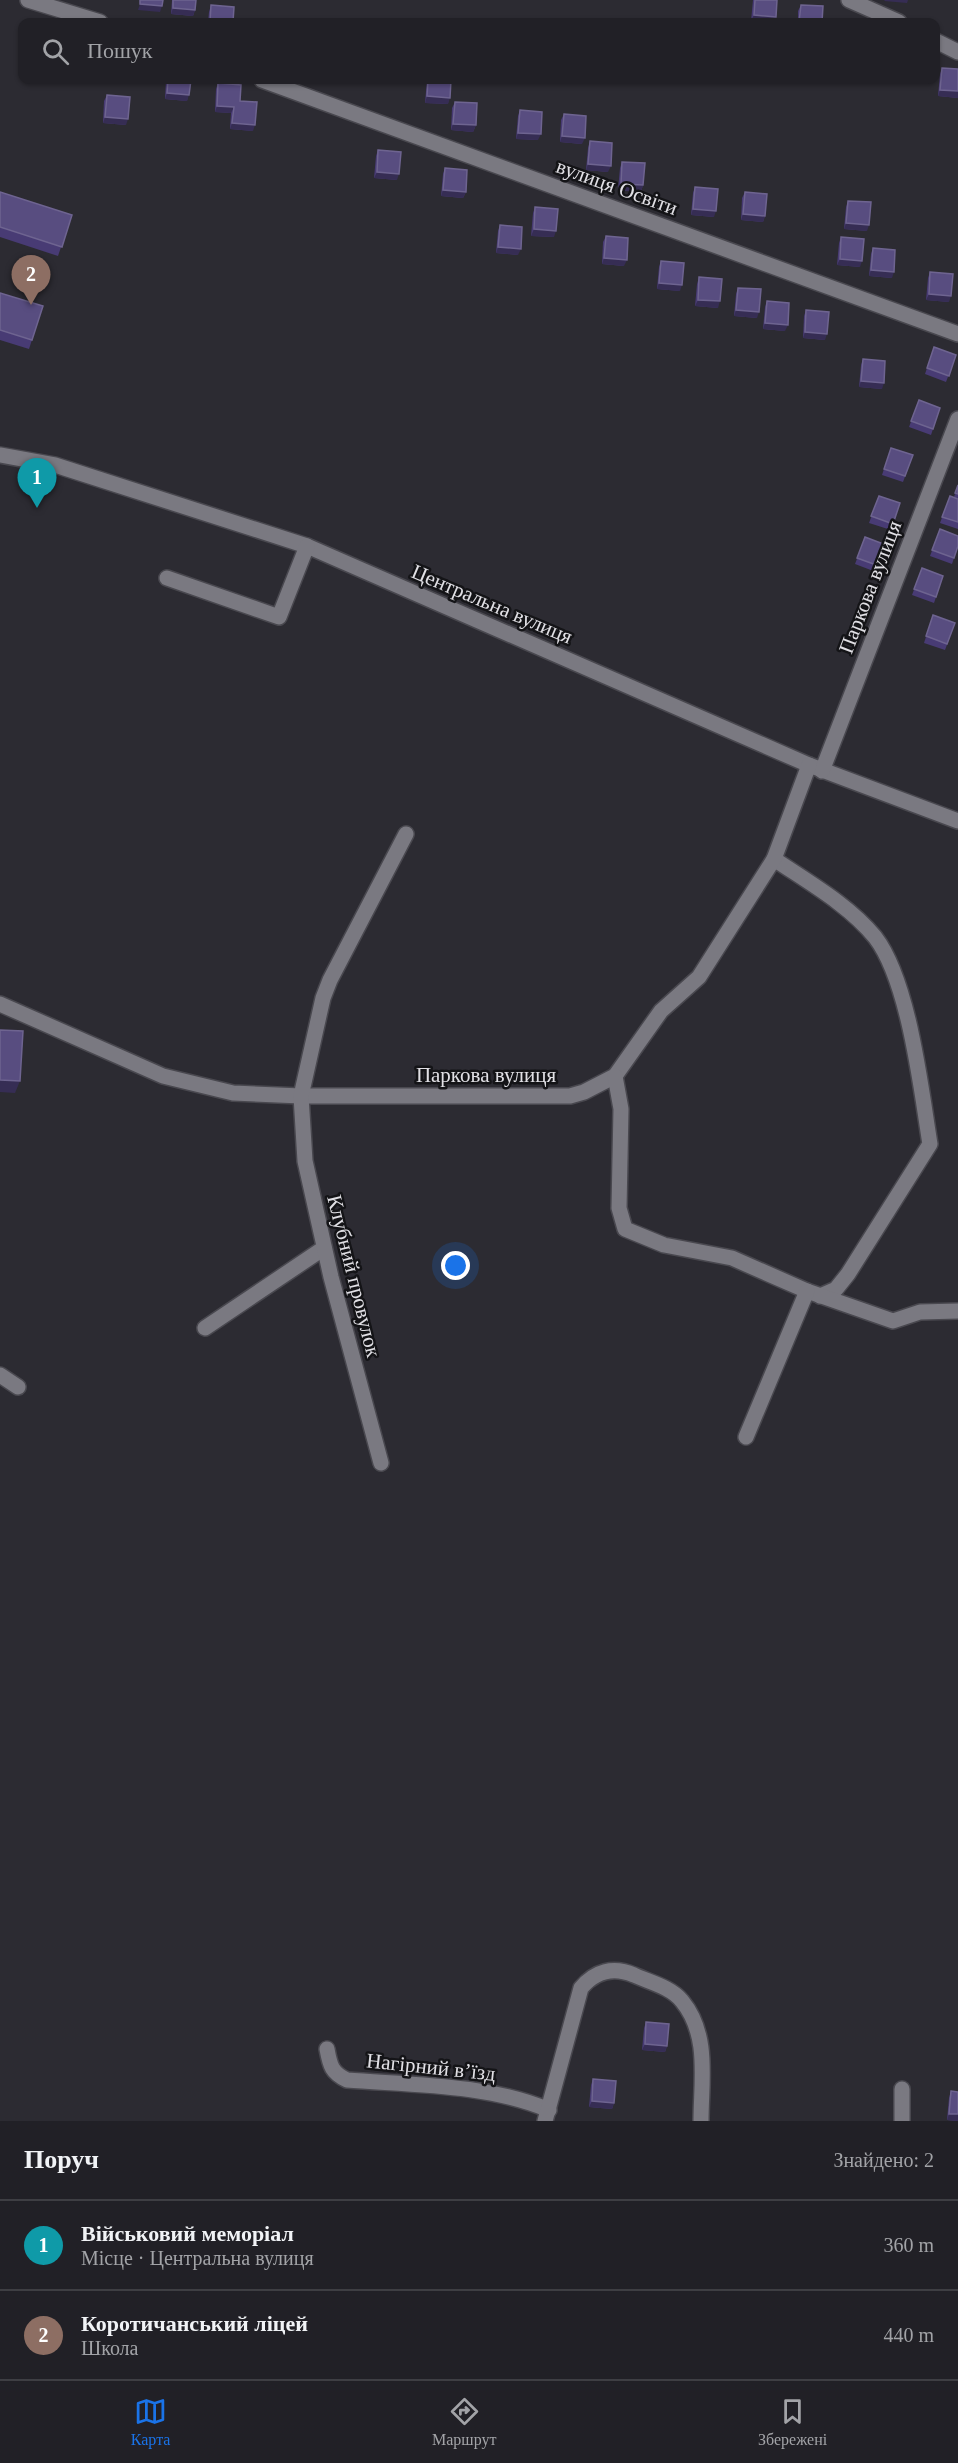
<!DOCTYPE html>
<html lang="uk">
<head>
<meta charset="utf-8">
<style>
	:root { --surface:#212026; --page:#29282e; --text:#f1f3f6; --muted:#a2a3a7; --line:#3e3e43; --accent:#1a73e8 }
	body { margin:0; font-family:"Times New Roman",serif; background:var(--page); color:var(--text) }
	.you { position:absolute; left:456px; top:1266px; width:21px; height:21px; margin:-15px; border:4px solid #fff; border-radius:50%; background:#1a73e8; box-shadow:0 0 0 9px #1a73e833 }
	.badge { display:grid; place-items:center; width:39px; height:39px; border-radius:50%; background:var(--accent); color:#fff; font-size:20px; font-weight:700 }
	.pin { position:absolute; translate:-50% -50px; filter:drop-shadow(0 2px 3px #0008) }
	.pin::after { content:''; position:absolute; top:32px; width:21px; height:18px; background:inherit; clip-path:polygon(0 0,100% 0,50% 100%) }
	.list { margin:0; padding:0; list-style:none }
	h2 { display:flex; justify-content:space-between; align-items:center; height:78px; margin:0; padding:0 24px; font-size:26px }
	h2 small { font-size:20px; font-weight:400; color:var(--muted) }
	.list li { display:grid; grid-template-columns:39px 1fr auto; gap:18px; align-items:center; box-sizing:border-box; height:90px; padding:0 24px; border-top:2px solid var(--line) }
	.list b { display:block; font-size:22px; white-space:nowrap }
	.list p { margin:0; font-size:20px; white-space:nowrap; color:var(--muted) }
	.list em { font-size:20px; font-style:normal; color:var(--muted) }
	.icon { flex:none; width:33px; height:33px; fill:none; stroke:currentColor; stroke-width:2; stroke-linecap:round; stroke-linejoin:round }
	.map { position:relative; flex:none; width:958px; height:2121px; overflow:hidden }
	.search { position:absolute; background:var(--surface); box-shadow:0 2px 4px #0004; left:18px; right:18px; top:18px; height:66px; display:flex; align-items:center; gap:15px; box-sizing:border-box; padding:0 21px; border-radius:12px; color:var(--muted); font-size:22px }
	.sheet { height:258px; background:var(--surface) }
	nav { display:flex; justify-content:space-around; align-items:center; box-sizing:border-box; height:84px; border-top:2px solid var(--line); background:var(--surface); font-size:16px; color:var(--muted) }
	nav a { display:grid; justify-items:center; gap:3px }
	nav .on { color:var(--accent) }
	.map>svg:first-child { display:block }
</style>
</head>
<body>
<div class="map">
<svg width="958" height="2121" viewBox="0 0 958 2121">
	<rect width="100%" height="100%" fill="#2c2b32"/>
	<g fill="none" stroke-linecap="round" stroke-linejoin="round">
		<defs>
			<g id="minor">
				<path d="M28 0 100 22"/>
				<path d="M849 0 899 22"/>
				<path d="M936 41 958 52"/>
				<path d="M262 80 958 334"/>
				<path d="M0 455 55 465 307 546 809 765 958 821"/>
				<path d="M167 578 279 617 307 546"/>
				<path d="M822 771 958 419"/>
				<path d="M774 859C808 882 849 905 875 937 909 981 921 1089 930 1144L848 1274 836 1289 820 1296"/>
				<path d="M0 1004 163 1076 233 1093 301 1096H570L584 1092 615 1076 661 1011 699 977 774 859 809 765"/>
				<path d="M615 1076 621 1109 619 1208 625 1229 664 1245 732 1258 807 1291 893 1321 920 1312 958 1311"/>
				<path d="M205 1328 324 1248"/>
				<path d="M0 1375 18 1387"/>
				<path d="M746 1437 807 1291"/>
				<path d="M381 1463 331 1277 305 1161 301 1096 323 998 330 980 406 834"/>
				<path d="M327 2049C330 2066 332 2073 347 2080 414 2085 487 2084 549 2110"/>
				<path d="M545 2121 581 1988C595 1971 613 1966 634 1975 649 1982 671 1987 682 2001 710 2035 701 2081 701 2121"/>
				<path d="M902 2121V2089"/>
			</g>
		</defs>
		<!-- minor casing -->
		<use href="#minor" stroke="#49484f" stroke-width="18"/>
		<!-- minor -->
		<use href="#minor" stroke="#7a7981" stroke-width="15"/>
	</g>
	<!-- wall -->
	<g fill="#483b74">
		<path d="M172 0H196L195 10 193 16 171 14Z"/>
		<path d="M753 0H777L751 21Z"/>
		<path d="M211 5 233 22H208L209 12Z"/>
		<path d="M801 5 822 22H798V11Z"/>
		<path d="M942 68 958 69V98L938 96 940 74Z"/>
		<path d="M166 80H191L187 101 165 99Z"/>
		<path d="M427 80H451L448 104 425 103Z"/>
		<path d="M218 83 240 101 253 131 230 129 231 113 215 112 216 89Z"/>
		<path d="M107 95 126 125 103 123 104 101Z"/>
		<path d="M455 102 476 125 473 132 451 130 452 108Z"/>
		<path d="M520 110 538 140 516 139 518 116Z"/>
		<path d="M564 114 582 144 560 142 561 120Z"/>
		<path d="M590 141 608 172 586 170 588 148Z"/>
		<path d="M378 150 397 180 374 178 376 156Z"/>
		<path d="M622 162 643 185 641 192 618 190 620 168Z"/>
		<path d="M445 168 466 192 463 198 441 196 443 174Z"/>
		<path d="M695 187 714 217 691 215 693 193Z"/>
		<path d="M0 192 72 215 58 256 0 237Z"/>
		<path d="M745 192 765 216 763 222 741 220 742 198Z"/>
		<path d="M848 201 867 231 844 229 846 207Z"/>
		<path d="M535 207 554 237 531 236 533 213Z"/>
		<path d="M500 225 518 255 496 253 498 231Z"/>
		<path d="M606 236 624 266 602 264 603 242Z"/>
		<path d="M841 237 860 267 837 265 839 243Z"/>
		<path d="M873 248 892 278 869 276 871 254Z"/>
		<path d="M661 261 680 291 657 289 659 267Z"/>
		<path d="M930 272 949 302 926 300 928 278Z"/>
		<path d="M699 277 718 308 695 306 697 284Z"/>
		<path d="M738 288 757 318 734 316 736 294Z"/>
		<path d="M0 293 43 306 29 349 0 340Z"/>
		<path d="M767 301 785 331 763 329 765 307Z"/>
		<path d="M806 310 825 340 803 338 804 316Z"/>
		<path d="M934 347 956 355 946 382 925 374Z"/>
		<path d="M863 359 882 389 859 387 861 365Z"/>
		<path d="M919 400 940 408 931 435 909 427Z"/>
		<path d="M891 448 913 455 903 482 882 475Z"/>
		<path d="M958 485V529L940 523 950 496 954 497Z"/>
		<path d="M879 496 900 503 891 530 869 523Z"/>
		<path d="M940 529 954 558 952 564 930 556Z"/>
		<path d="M865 537 886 545 876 572 855 564Z"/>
		<path d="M922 568 943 576 934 603 912 595Z"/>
		<path d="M933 615 955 623 945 650 924 643Z"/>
		<path d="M646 2022 667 2046 665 2052 642 2050 644 2028Z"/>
		<path d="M593 2079 614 2103 612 2109 589 2107 591 2085Z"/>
		<path d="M951 2091 958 2092V2121L947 2120 949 2098Z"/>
	</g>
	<!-- shaded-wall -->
	<g fill="#362d54">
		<path d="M885 0H908L907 3 884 1Z"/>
		<path d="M140 4 162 6 160 12 138 10Z"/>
		<path d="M173 8 195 10 193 16 171 14Z"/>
		<path d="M754 15 776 17 774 22 751 21Z"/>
		<path d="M117 80H140L139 84 116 82Z"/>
		<path d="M940 90 958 91V98L938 96Z"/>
		<path d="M167 93 189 95 187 101 165 99Z"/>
		<path d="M427 96 450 98 448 104 425 103Z"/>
		<path d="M217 106 234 107 231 113 215 112Z"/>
		<path d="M105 117 128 119 126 125 103 123Z"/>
		<path d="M232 123 255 125 253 131 230 129Z"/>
		<path d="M453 124 476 125 473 132 451 130Z"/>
		<path d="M518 133 541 134 538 140 516 139Z"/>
		<path d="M562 136 585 138 582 144 560 142Z"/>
		<path d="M588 164 611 166 608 172 586 170Z"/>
		<path d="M377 172 399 174 397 180 374 178Z"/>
		<path d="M621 184 643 185 641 192 618 190Z"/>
		<path d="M443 190 466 192 463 198 441 196Z"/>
		<path d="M693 209 716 211 714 217 691 215Z"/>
		<path d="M743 214 765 216 763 222 741 220Z"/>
		<path d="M846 223 869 225 867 231 844 229Z"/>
		<path d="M534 229 556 231 554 237 531 236Z"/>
		<path d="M498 247 521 249 518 255 496 253Z"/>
		<path d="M604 258 627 260 624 266 602 264Z"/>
		<path d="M840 259 862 261 860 267 837 265Z"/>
		<path d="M871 270 894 272 892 278 869 276Z"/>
		<path d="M659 283 682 285 680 291 657 289Z"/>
		<path d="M929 294 951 296 949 302 926 300Z"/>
		<path d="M698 300 720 301 718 308 695 306Z"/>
		<path d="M736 310 759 312 757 318 734 316Z"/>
		<path d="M765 323 788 325 785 331 763 329Z"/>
		<path d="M805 332 827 334 825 340 803 338Z"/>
		<path d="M861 381 884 383 882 389 859 387Z"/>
		<path d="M0 1080 20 1081 15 1093 0 1092Z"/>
		<path d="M645 2044 667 2046 665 2052 642 2050Z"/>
		<path d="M592 2101 614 2103 612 2109 589 2107Z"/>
		<path d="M949 2114H958V2121L947 2120Z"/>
	</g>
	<!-- building -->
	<g fill="#584d80" stroke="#6e6490" stroke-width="1.5">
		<path d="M140 0H163L162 6 140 4Z"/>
		<path d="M173 0H196L195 10 173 8Z"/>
		<path d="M755 0H777L776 17 754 15Z"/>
		<path d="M211 5 234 7 233 22H210Z"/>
		<path d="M801 5 823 6 822 22H799Z"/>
		<path d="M942 68 958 69V91L940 90Z"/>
		<path d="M168 80H191L189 95 167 93Z"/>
		<path d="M428 80H451L450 98 427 96Z"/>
		<path d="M218 83 241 85 240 101 257 102 255 125 232 123 234 107 217 106Z"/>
		<path d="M107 95 130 97 128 119 105 117Z"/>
		<path d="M455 102 477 103 476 125 453 124Z"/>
		<path d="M520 110 542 112 541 134 518 133Z"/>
		<path d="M564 114 586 116 585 138 562 136Z"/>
		<path d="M590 141 612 143 611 166 588 164Z"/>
		<path d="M378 150 401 152 399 174 377 172Z"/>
		<path d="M622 162 645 163 643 185 621 184Z"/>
		<path d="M445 168 467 170 466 192 443 190Z"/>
		<path d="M695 187 718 189 716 211 693 209Z"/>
		<path d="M0 192 72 215 62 247 0 227Z"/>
		<path d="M745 192 767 194 765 216 743 214Z"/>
		<path d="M848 201 871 202 869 225 846 223Z"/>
		<path d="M535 207 558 209 556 231 534 229Z"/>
		<path d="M500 225 522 227 521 249 498 247Z"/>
		<path d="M606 236 628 238 627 260 604 258Z"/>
		<path d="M841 237 864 239 862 261 840 259Z"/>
		<path d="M873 248 895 250 894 272 871 270Z"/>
		<path d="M661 261 684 263 682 285 659 283Z"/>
		<path d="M930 272 953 274 951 296 929 294Z"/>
		<path d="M699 277 722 279 720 301 698 300Z"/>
		<path d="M738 288 761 289 759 312 736 310Z"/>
		<path d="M0 293 43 306 32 340 0 330Z"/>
		<path d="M767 301 789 303 788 325 765 323Z"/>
		<path d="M806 310 829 312 827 334 805 332Z"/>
		<path d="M934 347 956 355 949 376 927 368Z"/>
		<path d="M863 359 885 361 884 383 861 381Z"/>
		<path d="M919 400 940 408 933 429 911 421Z"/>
		<path d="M891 448 913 455 905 476 884 469Z"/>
		<path d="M958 485V494L955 493Z"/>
		<path d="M879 496 900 503 893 524 871 516Z"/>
		<path d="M950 496 958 499V522L942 517Z"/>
		<path d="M940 529 958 536V546L954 558 932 550Z"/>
		<path d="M865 537 886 545 879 566 857 558Z"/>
		<path d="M922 568 943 576 936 597 914 589Z"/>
		<path d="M933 615 955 623 947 644 926 636Z"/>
		<path d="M0 1030 23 1031 20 1081 0 1080Z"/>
		<path d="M646 2022 669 2024 667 2046 645 2044Z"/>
		<path d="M593 2079 616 2081 614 2103 592 2101Z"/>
		<path d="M951 2091 958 2092V2114H949Z"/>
	</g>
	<g text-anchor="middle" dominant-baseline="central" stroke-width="5" stroke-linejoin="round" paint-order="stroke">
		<!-- street labels -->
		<g font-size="21" fill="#e1e0e5" stroke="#141417">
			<text transform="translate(617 187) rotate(20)">вулиця Освіти</text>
			<text transform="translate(870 587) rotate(-69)">Паркова вулиця</text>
			<text transform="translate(492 604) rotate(23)">Центральна вулиця</text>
			<text x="486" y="1075">Паркова вулиця</text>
			<text transform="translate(354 1276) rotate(76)">Клубний провулок</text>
			<text transform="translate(431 2067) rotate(6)">Нагірний в’їзд</text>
		</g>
	</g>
</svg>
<div class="you"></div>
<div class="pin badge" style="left:37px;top:508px;background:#0f9aa8">1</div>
<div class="pin badge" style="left:31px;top:305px;background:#8d6e63">2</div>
<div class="search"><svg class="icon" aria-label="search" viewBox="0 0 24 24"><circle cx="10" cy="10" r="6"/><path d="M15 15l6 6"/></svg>Пошук</div>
</div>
<section class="sheet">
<h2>Поруч<small>Знайдено: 2</small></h2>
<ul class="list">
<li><span class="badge" style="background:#0f9aa8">1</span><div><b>Військовий меморіал</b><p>Місце · Центральна вулиця</p></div><em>360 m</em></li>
<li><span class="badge" style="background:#8d6e63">2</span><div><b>Коротичанський ліцей</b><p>Школа</p></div><em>440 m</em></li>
</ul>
</section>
<nav>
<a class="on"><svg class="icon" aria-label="map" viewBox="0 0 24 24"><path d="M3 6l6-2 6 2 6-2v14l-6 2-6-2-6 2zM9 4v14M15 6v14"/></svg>Карта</a>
<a><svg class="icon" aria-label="directions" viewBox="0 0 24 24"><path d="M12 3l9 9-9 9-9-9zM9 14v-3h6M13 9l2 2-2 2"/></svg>Маршрут</a>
<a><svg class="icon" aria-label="saved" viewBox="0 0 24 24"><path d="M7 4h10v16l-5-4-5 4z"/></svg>Збережені</a>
</nav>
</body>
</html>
